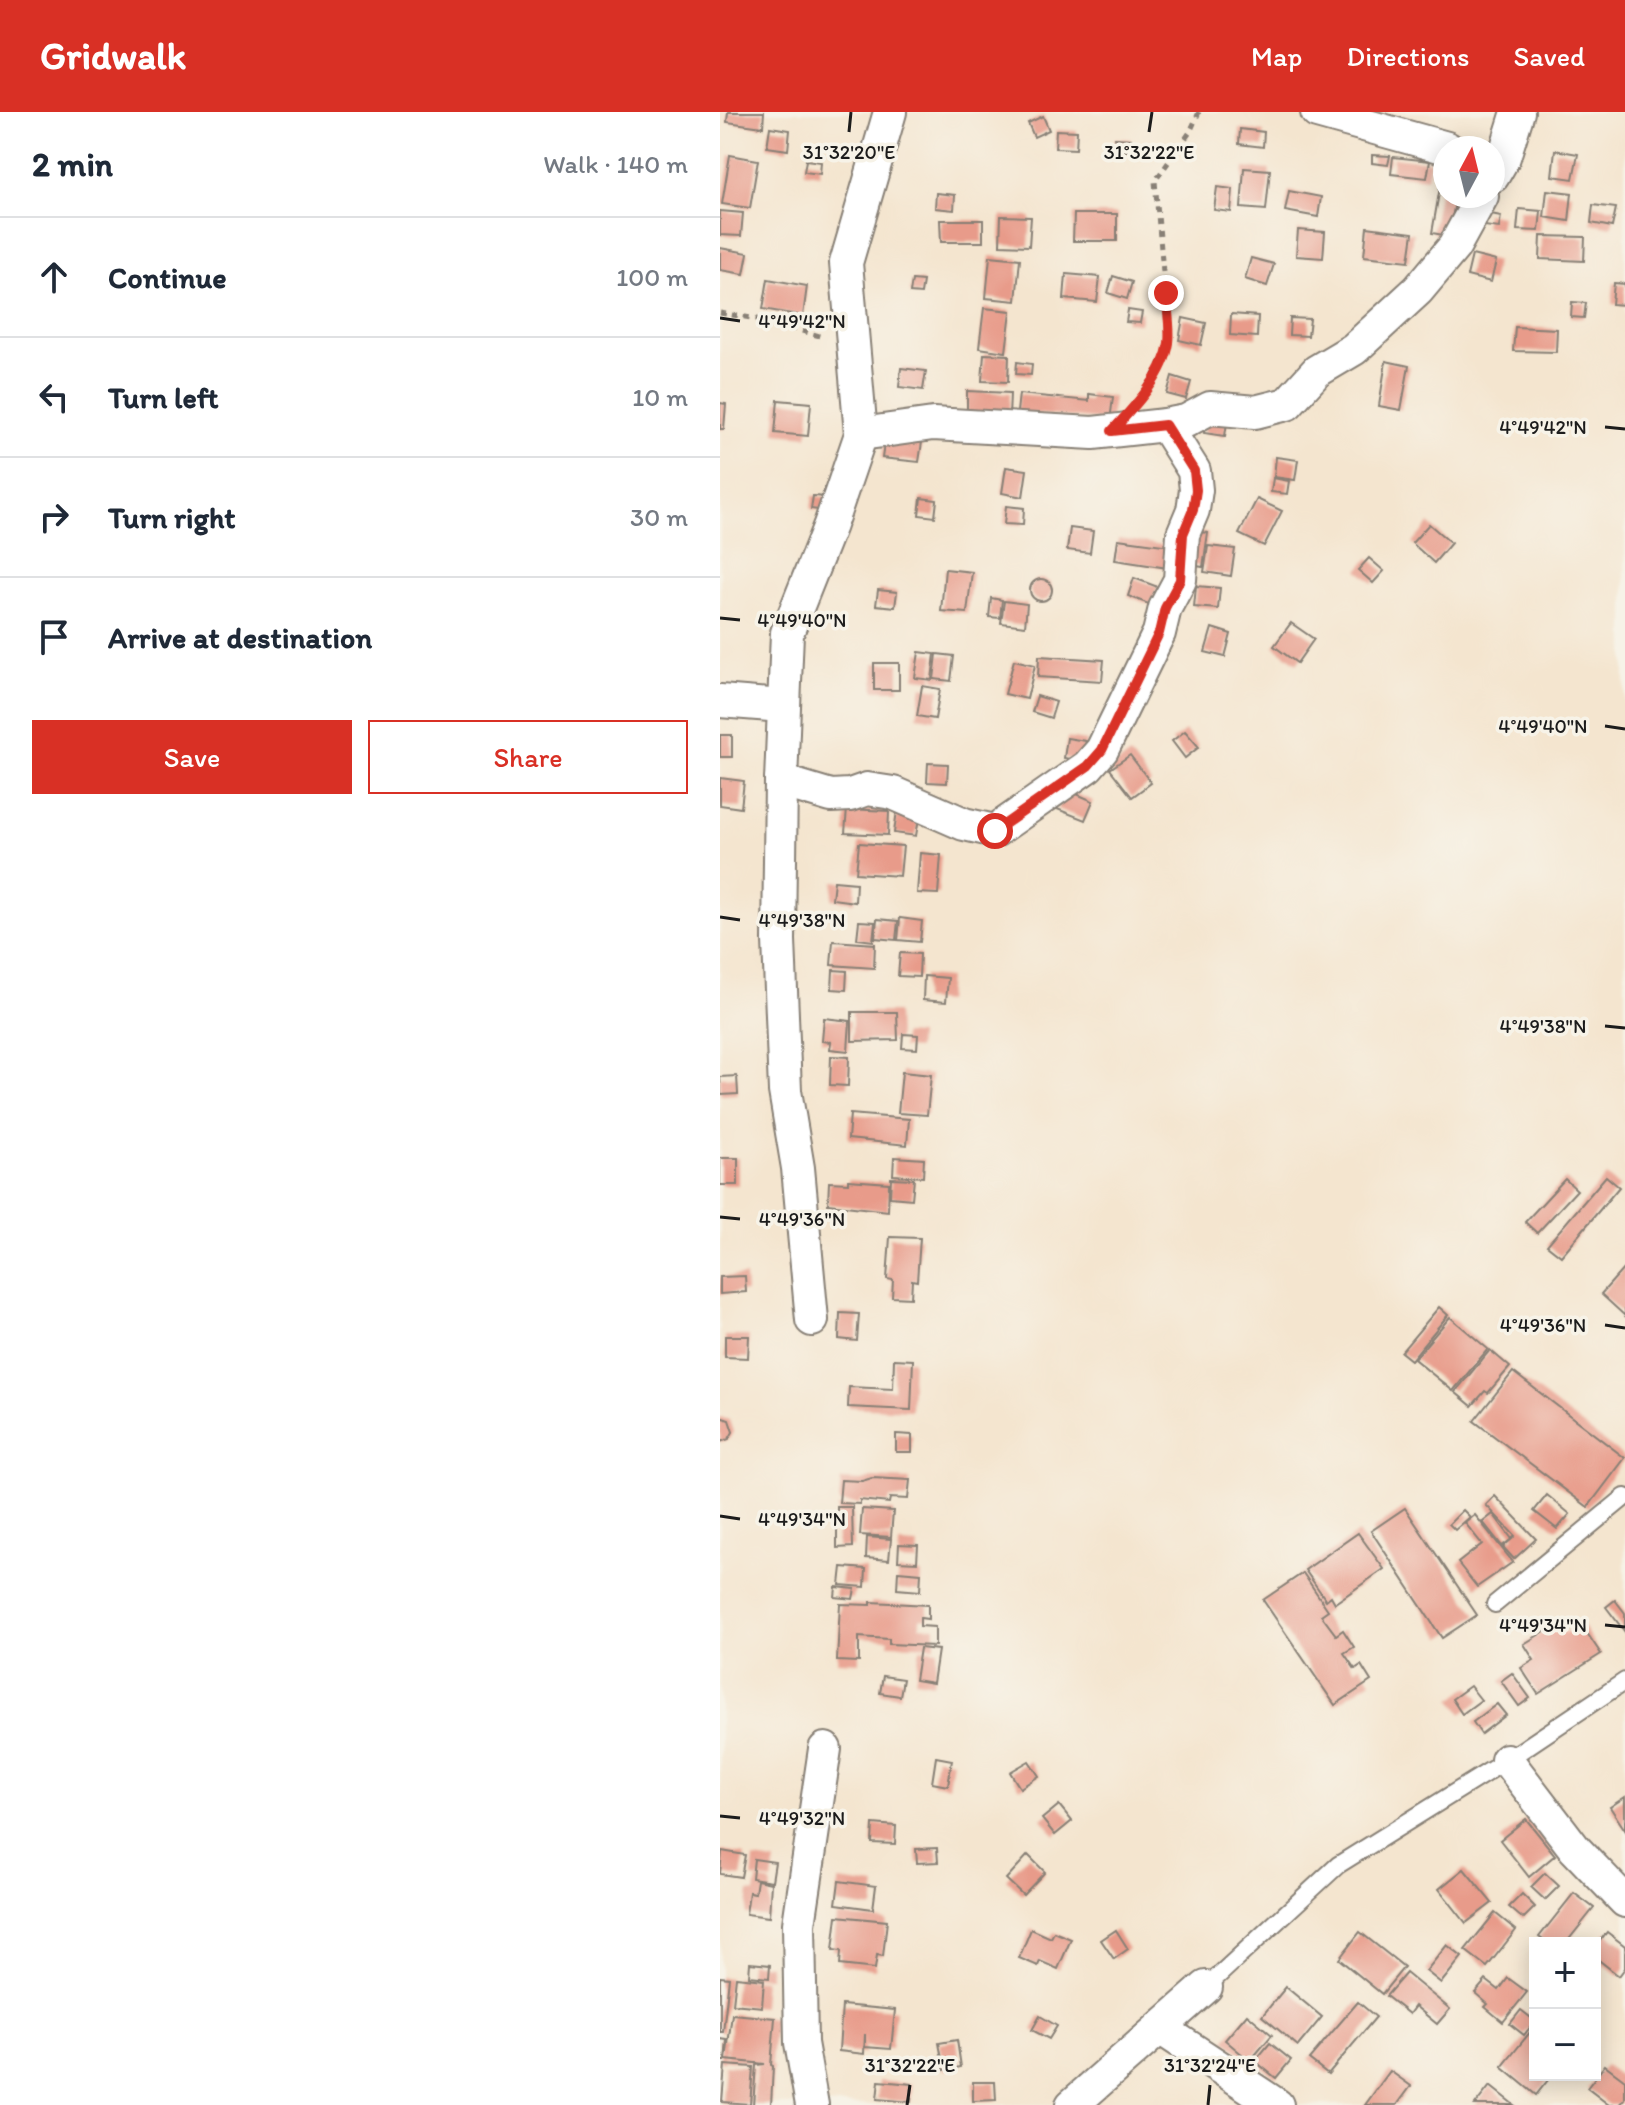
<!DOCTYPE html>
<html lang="en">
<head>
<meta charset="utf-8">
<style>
	:root { --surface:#fff; --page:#f6f6f7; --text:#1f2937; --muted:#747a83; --line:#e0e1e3; --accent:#d93025 }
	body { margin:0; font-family:Itim,sans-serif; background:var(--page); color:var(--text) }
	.controls { position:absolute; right:24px; bottom:24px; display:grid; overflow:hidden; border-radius:0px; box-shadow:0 4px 20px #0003 }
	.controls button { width:72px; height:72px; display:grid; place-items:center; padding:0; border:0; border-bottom:2px solid var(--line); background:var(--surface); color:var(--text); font:40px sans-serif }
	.compass { position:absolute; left:713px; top:24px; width:72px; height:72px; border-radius:50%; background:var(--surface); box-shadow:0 4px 20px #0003; rotate:7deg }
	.stop { position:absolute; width:24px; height:24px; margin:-18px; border:6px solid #d93025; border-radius:50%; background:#fff }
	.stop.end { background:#d93025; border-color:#fff; box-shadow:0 2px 8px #0008 }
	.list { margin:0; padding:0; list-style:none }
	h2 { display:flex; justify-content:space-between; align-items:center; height:104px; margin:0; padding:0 32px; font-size:34px }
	h2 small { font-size:26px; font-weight:400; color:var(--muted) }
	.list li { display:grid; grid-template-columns:52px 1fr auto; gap:24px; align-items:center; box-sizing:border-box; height:120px; padding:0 32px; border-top:2px solid var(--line) }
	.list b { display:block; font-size:30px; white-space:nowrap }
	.list em { font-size:26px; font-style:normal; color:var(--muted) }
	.actions { display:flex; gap:16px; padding:24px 32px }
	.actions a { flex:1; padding:18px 0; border:2px solid var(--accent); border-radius:0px; text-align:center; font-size:28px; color:var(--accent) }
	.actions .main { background:var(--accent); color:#fff }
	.icon { flex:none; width:44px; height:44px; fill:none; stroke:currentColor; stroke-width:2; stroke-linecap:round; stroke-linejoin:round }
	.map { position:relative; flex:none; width:905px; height:1993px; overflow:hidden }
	header { display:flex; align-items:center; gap:48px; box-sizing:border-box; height:112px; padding:0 40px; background:var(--accent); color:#fff }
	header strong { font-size:38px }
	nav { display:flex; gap:44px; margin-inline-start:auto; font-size:28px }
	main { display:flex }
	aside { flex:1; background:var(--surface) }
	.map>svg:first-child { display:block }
</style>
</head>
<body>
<header>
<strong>Gridwalk</strong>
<nav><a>Map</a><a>Directions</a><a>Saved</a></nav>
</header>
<main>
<aside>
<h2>2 min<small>Walk · 140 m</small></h2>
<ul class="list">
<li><svg class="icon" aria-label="ahead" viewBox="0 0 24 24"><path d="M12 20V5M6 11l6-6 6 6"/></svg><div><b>Continue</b></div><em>100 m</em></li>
<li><svg class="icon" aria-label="left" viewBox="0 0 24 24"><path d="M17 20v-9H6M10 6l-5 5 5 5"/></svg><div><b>Turn left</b></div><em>10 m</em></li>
<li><svg class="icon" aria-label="right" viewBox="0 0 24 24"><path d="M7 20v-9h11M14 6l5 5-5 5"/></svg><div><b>Turn right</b></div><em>30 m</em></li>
<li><svg class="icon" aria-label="arrive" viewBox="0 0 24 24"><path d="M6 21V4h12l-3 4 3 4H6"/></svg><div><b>Arrive at destination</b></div></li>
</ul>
<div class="actions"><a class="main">Save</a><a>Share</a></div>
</aside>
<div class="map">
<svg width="905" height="1993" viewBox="0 0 905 1993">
	<rect width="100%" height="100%" fill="#f7f3e8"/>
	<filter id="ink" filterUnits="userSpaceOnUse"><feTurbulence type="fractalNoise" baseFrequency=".0125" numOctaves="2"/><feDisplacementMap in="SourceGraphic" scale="16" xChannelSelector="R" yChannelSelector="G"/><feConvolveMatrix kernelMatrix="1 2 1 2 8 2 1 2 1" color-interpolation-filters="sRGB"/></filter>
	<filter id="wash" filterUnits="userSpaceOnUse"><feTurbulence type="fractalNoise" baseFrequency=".006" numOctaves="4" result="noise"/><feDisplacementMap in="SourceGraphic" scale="32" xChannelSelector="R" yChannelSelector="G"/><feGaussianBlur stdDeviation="1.8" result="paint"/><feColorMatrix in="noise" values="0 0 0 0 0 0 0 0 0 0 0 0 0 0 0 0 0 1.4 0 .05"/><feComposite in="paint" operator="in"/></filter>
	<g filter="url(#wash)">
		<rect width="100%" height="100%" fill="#f4e5cf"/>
		<g id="blocks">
			<!-- building -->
			<g fill="#e89b8a">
				<path d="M8 0H44L43 15 7 10Z"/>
				<path d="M323 4 329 18 314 25 308 11Z"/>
				<path d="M50 15 70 18 68 38 47 35Z"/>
				<path d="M520 17 544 20 543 35 519 32Z"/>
				<path d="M336 18 357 19 356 37 335 36Z"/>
				<path d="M395 26 411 27 410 39H394Z"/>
				<path d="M835 38 858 42 853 67 832 64Z"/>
				<path d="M10 43 38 48 30 96 2 92Z"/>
				<path d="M652 43 670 44 668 53 652 51Z"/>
				<path d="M673 45 710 49 707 66 671 62Z"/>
				<path d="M86 48 101 50 100 62 84 60Z"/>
				<path d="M524 56 550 58 546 98 521 96Z"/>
				<path d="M497 75 513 77 511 100 494 98Z"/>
				<path d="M720 75 725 76V84H736L729 124 712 121Z"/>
				<path d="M827 78 852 81 849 109 824 105Z"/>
				<path d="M569 79 601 85 598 105 565 99Z"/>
				<path d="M216 81 235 83 234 98 215 96Z"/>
				<path d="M873 93 896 96 892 115 871 111Z"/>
				<path d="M799 97 821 99 819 119 797 118Z"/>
				<path d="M0 99 23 101 21 124 0 123Z"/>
				<path d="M766 101 781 104 779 116 764 114Z"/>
				<path d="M354 102H397V129H353Z"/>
				<path d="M281 104 311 105 309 134 280 133Z"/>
				<path d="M220 108H263V130H221Z"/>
				<path d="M647 115 693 121 689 149 644 144Z"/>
				<path d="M578 118 605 120 603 146 576 144Z"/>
				<path d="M821 124 865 125 864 149 820 147Z"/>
				<path d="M0 136 28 141 24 162 0 158Z"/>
				<path d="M752 143 776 149 771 170 747 164Z"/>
				<path d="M270 144 300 147 296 189 266 186Z"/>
				<path d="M531 146 554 152 547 174 525 167Z"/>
				<path d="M346 162 380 165 377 190 344 187Z"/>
				<path d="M393 164 412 170 407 187 388 181Z"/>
				<path d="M48 167 87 174 83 204 43 197Z"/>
				<path d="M192 168 203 169 201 182 190 181Z"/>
				<path d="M894 171 905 172V193L892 192Z"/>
				<path d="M852 190 866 191 864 206 851 205Z"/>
				<path d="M264 196 291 199 286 240 259 236Z"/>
				<path d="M408 198 422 200 420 211 406 210Z"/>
				<path d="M511 202 538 204 537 225 510 223Z"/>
				<path d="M463 206 486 211 481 233 459 228Z"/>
				<path d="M570 206 590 207 588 224 569 223Z"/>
				<path d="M795 215 837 217 836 240 793 239Z"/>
				<path d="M264 242 289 243 288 270 262 269Z"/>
				<path d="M666 249 689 254 681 298 659 294Z"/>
				<path d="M297 250 312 252 311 263 296 262Z"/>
				<path d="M181 256 206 259 203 278 179 275Z"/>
				<path d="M452 264 471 270 466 287 447 282Z"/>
				<path d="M247 279 290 281 289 307 247 306Z"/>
				<path d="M299 282 369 289V282L393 285 390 309 297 300Z"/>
				<path d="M58 288 91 291 88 324 55 321Z"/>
				<path d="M0 291 6 292 4 317H0Z"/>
				<path d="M487 300 508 304 505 324 484 321Z"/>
				<path d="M165 325 202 330 199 350 162 346Z"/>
				<path d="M556 345 578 348 575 368 554 365Z"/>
				<path d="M286 355 307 358 303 385 282 381Z"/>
				<path d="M553 366 569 369 567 382 551 380Z"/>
				<path d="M93 384 106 385 105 399 91 397Z"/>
				<path d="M201 386 217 388 215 405 199 403Z"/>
				<path d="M537 387 562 399 544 434 519 422Z"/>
				<path d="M286 394 304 396 303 413 284 412Z"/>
				<path d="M709 412 731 431 714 451 692 431Z"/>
				<path d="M350 416 373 419 370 441 347 438Z"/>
				<path d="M468 419 488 421 483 455 464 452Z"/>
				<path d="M398 427 451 434 448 456 395 448Z"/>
				<path d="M488 434 515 437 511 464 484 460Z"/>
				<path d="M649 446 664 459 653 471 638 458Z"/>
				<path d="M225 457 252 460 247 501 221 499Z"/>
				<path d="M414 466 438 475 431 493 408 484Z"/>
				<circle cx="321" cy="478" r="11"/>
				<path d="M476 474 500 476 498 497 474 495Z"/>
				<path d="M158 478 177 480 175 495 156 493Z"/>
				<path d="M271 486 282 488 280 506 269 505Z"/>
				<path d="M284 489 307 492 305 514 281 511Z"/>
				<path d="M571 511 594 527 577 551 554 534Z"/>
				<path d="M492 516 511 522 505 545 485 540Z"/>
				<path d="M199 540 215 542 212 568 195 566Z"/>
				<path d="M217 542 234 544 231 569 214 567Z"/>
				<path d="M319 544 384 548 382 569 318 565Z"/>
				<path d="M294 548 315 553 307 587 285 582Z"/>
				<rect x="154" y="551" width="25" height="27"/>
				<path d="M202 574 220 577 215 607 197 604Z"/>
				<path d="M317 584 336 590 331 606 312 600Z"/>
				<path d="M465 619 479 635 465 646 452 629Z"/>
				<rect x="0" y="623" width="12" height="22"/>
				<path d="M347 626 366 629 362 649 344 646Z"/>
				<path d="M410 643 431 671 412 685 390 657Z"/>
				<path d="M208 651 228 652 227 671 207 670Z"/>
				<path d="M0 666 24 669 21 696 0 693Z"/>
				<path d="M345 677 373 689 365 708 337 697Z"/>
				<path d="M127 697 169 699 168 723 125 721Z"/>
				<path d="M177 698 200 700 196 724 174 721Z"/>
				<path d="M139 731 183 734 180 764 136 761Z"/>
				<path d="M200 741 221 743 218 782 197 781Z"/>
				<path d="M114 769 136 771 135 790 112 787Z"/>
				<path d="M180 806 202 809 200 830 178 828Z"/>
				<path d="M157 807 178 809 176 828 155 826Z"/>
				<path d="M139 809 155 810 153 829 137 827Z"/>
				<path d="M113 829 155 832 154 856 111 853Z"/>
				<path d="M180 841 200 842 199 865 178 864Z"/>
				<path d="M113 858 127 859 126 878 112 877Z"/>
				<path d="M204 864 228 866 226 890 203 888Z"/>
				<path d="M132 900H177L178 928 132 929Z"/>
				<path d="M104 906 130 909 128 939 110 937 111 930 102 929Z"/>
				<path d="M183 922 198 923 197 937 182 936Z"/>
				<path d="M111 944 129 945 128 974 110 973Z"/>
				<path d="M182 960 211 963 207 1003 178 1001Z"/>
				<path d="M17 964 18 982 1 983 0 965Z"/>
				<path d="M130 1002 189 1007 187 1033 128 1027Z"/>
				<path d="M174 1045 204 1047 203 1065 173 1063Z"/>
				<rect x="0" y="1046" width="18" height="27"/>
				<path d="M886 1064 899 1075 841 1144 827 1133Z"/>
				<path d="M171 1066 194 1067 192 1087 170 1085Z"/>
				<path d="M845 1067 857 1078 817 1121 805 1110Z"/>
				<path d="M128 1068 169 1071 168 1099 108 1092 109 1070 128 1071Z"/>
				<path d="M170 1125 200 1126 197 1169 192 1168 191 1186 172 1185 173 1168 167 1167Z"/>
				<path d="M905 1155V1204L881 1182Z"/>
				<path d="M25 1164 26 1180 0 1182V1165Z"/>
				<path d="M719 1195 728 1203 691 1248 681 1240Z"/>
				<path d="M120 1201 139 1202 137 1229 119 1227Z"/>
				<path d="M730 1205 768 1237 733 1279 694 1247Z"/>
				<path d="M5 1224H29L28 1246 5 1245Z"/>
				<path d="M770 1238 790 1255 768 1281 765 1279 752 1294 735 1280Z"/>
				<path d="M174 1247 193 1248 191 1298 128 1295 129 1275 173 1277Z"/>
				<path d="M793 1260 905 1346 868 1395 754 1309Z"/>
				<path d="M0 1305 9 1308 13 1320 9 1327 0 1330Z"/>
				<path d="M176 1322 192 1323V1340H176Z"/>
				<path d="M152 1366 190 1368 188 1387 170 1386 169 1391 140 1388V1392L119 1391 121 1368 142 1369Z"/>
				<path d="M827 1383 850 1402 837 1417 814 1399Z"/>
				<path d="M775 1384 816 1427 794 1447 783 1435 795 1424 766 1393Z"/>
				<path d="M117 1395H132L133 1435 117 1436Z"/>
				<path d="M685 1396 757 1503 722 1526 651 1419Z"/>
				<path d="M142 1397 173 1399 171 1425 140 1423Z"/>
				<path d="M743 1398 750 1405 735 1418 729 1412Z"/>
				<path d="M773 1402 792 1427 782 1434 763 1410Z"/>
				<path d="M755 1403 793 1450 757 1475 738 1451 762 1432 745 1411Z"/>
				<path d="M638 1421 664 1457 615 1491 611 1484 606 1488 585 1458Z"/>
				<path d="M147 1425 171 1427 169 1448 146 1446Z"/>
				<path d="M179 1432 198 1433 197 1450 178 1449Z"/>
				<path d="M122 1455 146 1457 145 1475 120 1473Z"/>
				<path d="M178 1459 201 1461 200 1479 177 1477Z"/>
				<path d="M583 1461 608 1498 601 1503 616 1523 623 1518 634 1535 624 1541 635 1557 641 1553 651 1569 615 1593 543 1488Z"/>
				<path d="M116 1475 135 1477 133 1487 115 1485Z"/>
				<path d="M895 1488 905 1501V1520L886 1495Z"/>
				<path d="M151 1490 208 1493V1507L200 1506V1514L215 1515V1534L169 1532V1527L139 1525V1550L117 1549 120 1492 151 1493Z"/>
				<path d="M838 1511 845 1521 861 1512 881 1542 818 1582 801 1556 814 1548 804 1532Z"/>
				<path d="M200 1536 218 1538 213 1571 195 1568Z"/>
				<path d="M792 1561 810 1586 799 1594 781 1569Z"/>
				<path d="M163 1564 183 1567 180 1584 160 1581Z"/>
				<path d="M750 1574 761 1588 742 1602 732 1587Z"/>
				<path d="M777 1592 786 1603 761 1622 753 1610Z"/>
				<path d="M216 1645 232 1648 228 1674 212 1671Z"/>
				<path d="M309 1649 319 1664 300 1676 290 1660Z"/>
				<path d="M905 1685V1718L890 1695Z"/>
				<path d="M339 1693 352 1709 335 1723 322 1707Z"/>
				<path d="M806 1707 835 1743 809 1765 780 1728Z"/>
				<path d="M153 1712 176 1714 175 1732 152 1731Z"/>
				<path d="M217 1736 218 1750 197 1751 196 1737Z"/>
				<path d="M2 1739 25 1743 21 1765 0 1762Z"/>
				<path d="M308 1743 325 1760 303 1783 286 1767Z"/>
				<path d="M34 1747 55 1750 52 1769 32 1766Z"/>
				<path d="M744 1757 772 1791 746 1811 719 1777Z"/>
				<path d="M825 1761 839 1774 825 1788 811 1775Z"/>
				<path d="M37 1768 51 1771 49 1805 26 1802 29 1780 35 1781Z"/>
				<path d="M119 1769 156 1774 153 1797 116 1792Z"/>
				<path d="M854 1781 874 1796 846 1831H827L819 1825Z"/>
				<path d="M802 1782 815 1795 803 1807 789 1795Z"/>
				<path d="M775 1801 796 1818 767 1855 745 1838Z"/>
				<path d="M117 1804 167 1809 163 1844 157 1843 155 1857 120 1853 121 1839 113 1838Z"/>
				<path d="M311 1817 331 1826 334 1820 351 1827 338 1857 320 1849 318 1854 299 1846Z"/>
				<path d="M396 1818 408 1837 394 1847 381 1828Z"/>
				<path d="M640 1820 684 1855 662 1882 619 1847Z"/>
				<path d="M887 1820 905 1834V1856L899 1864 875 1845V1835Z"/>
				<path d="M727 1833 742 1845 721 1871 706 1859Z"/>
				<path d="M30 1851 50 1853 49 1866 29 1864Z"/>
				<path d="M686 1861 730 1897 717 1912 695 1894 689 1902 666 1884Z"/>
				<path d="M0 1865 9 1866 3 1920H0Z"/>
				<path d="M16 1865 44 1868 42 1895 13 1892Z"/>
				<path d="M788 1866 807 1880 783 1910 765 1895 768 1892 755 1881 766 1868 779 1878Z"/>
				<path d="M566 1875 602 1905 578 1934 542 1904Z"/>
				<path d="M638 1890 656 1905 608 1962 589 1947Z"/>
				<path d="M122 1893 175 1898 171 1937 145 1935V1922L144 1942 119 1939Z"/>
				<path d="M801 1898 815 1909 804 1923 790 1912Z"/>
				<path d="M12 1902 55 1906 51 1953 53 1954 51 1993H33L36 1953 45 1952 6 1948Z"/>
				<path d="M527 1902 552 1923 530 1949 505 1928Z"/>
				<path d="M320 1904 337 1914 329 1927 312 1918Z"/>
				<path d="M815 1914V1963H832L816 1983 782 1955Z"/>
				<path d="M0 1927 7 1928 5 1949H0Z"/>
				<path d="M237 1928 241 1955 224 1958 219 1931Z"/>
				<path d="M550 1931 571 1948 556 1966 535 1949Z"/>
				<path d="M5 1953 33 1955 30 1992 2 1990Z"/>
				<path d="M885 1953 905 1968V1987L900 1993H889L867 1976Z"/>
				<path d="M670 1959 691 1974 677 1993H645Z"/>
				<path d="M159 1969 192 1972 191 1990 157 1987Z"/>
				<path d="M253 1970H275L276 1988 253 1989Z"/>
				<path d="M770 1974 794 1993H755Z"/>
			</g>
		</g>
	</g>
	<g filter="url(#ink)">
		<use href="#blocks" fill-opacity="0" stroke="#888076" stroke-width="2"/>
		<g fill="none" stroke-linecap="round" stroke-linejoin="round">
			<defs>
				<g id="lane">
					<path d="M775 1492 905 1385"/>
					<path d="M486 1875 618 1753 787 1648 905 1569"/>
				</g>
				<g id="street">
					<path d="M597 0 727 36"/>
					<path d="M773 64 784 45 798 0"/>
					<path d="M141 322 213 312 373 321 445 313 466 309 490 296 535 300 567 292 597 259 634 237 698 178 734 135 762 84"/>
					<path d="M0 589 63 594"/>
					<path d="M61 669 111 684 130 683 147 677 173 681 244 712 275 719 368 654 382 638 439 521 445 496 460 468 463 422 473 398 476 378 474 359 445 313"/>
					<path d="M92 1208 78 1056 65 979 59 828 61 669 67 521 110 413 141 322 126 151 170 0"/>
					<path d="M787 1648 855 1737 905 1789"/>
					<path d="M440 1916 557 1993"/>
					<path d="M92 1993 81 1931 79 1812 105 1637"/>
					<path d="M352 1993 486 1875"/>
				</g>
			</defs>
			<!-- lane casing -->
			<use href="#lane" stroke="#888076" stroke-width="20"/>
			<!-- street casing -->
			<use href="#street" stroke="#888076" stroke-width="36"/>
			<!-- path -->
			<g stroke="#888076" stroke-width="5" stroke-dasharray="6 6" stroke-linecap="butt">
				<path d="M0 201 37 207 100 224"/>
				<path d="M422 285 447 240 449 228 435 69 470 20 479 0"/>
			</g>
			<!-- lane -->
			<use href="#lane" stroke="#fff" stroke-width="16"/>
			<!-- street -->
			<use href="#street" stroke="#fff" stroke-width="32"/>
		</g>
	</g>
	<g fill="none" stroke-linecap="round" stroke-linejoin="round" filter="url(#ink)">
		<!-- route -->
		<path stroke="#d93025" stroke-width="10" d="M275 719 368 654 382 638 439 521 445 496 460 468 463 422 473 398 476 378 474 359 445 313 392 319C414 295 444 264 449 231 451 215 447 197 446 181"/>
	</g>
	<!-- ticks -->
	<path fill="none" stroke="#1c1c1c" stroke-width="3" d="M129 20 131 0M429 20 432 0M0 206 20 209M885 315 905 317M0 506 20 508M885 614 905 617M0 805 20 808M885 914 905 916M0 1105 20 1107M885 1213 905 1216M0 1404 20 1407M885 1513 905 1515M0 1704 20 1706M187 1993 190 1973M488 1993 490 1973"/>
	<g font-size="20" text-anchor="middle" fill="#1c1c1c" stroke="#f7f3e8" stroke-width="7" stroke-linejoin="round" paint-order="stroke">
		<text x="129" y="47">31°32'20"E</text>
		<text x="429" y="47">31°32'22"E</text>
		<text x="82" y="216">4°49'42"N</text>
		<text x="823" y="322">4°49'42"N</text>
		<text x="82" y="515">4°49'40"N</text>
		<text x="823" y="621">4°49'40"N</text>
		<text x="82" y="815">4°49'38"N</text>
		<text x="823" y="921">4°49'38"N</text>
		<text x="82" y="1114">4°49'36"N</text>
		<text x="823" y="1220">4°49'36"N</text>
		<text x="82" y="1414">4°49'34"N</text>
		<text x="823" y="1520">4°49'34"N</text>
		<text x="82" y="1713">4°49'32"N</text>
		<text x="190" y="1960">31°32'22"E</text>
		<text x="490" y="1960">31°32'24"E</text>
	</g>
</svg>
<div class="controls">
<button>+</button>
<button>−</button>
</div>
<svg class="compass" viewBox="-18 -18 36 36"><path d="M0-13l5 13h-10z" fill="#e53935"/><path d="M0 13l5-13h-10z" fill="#747a83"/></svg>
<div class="stop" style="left:275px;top:719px"></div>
<div class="stop end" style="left:446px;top:181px"></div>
</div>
</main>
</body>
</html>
